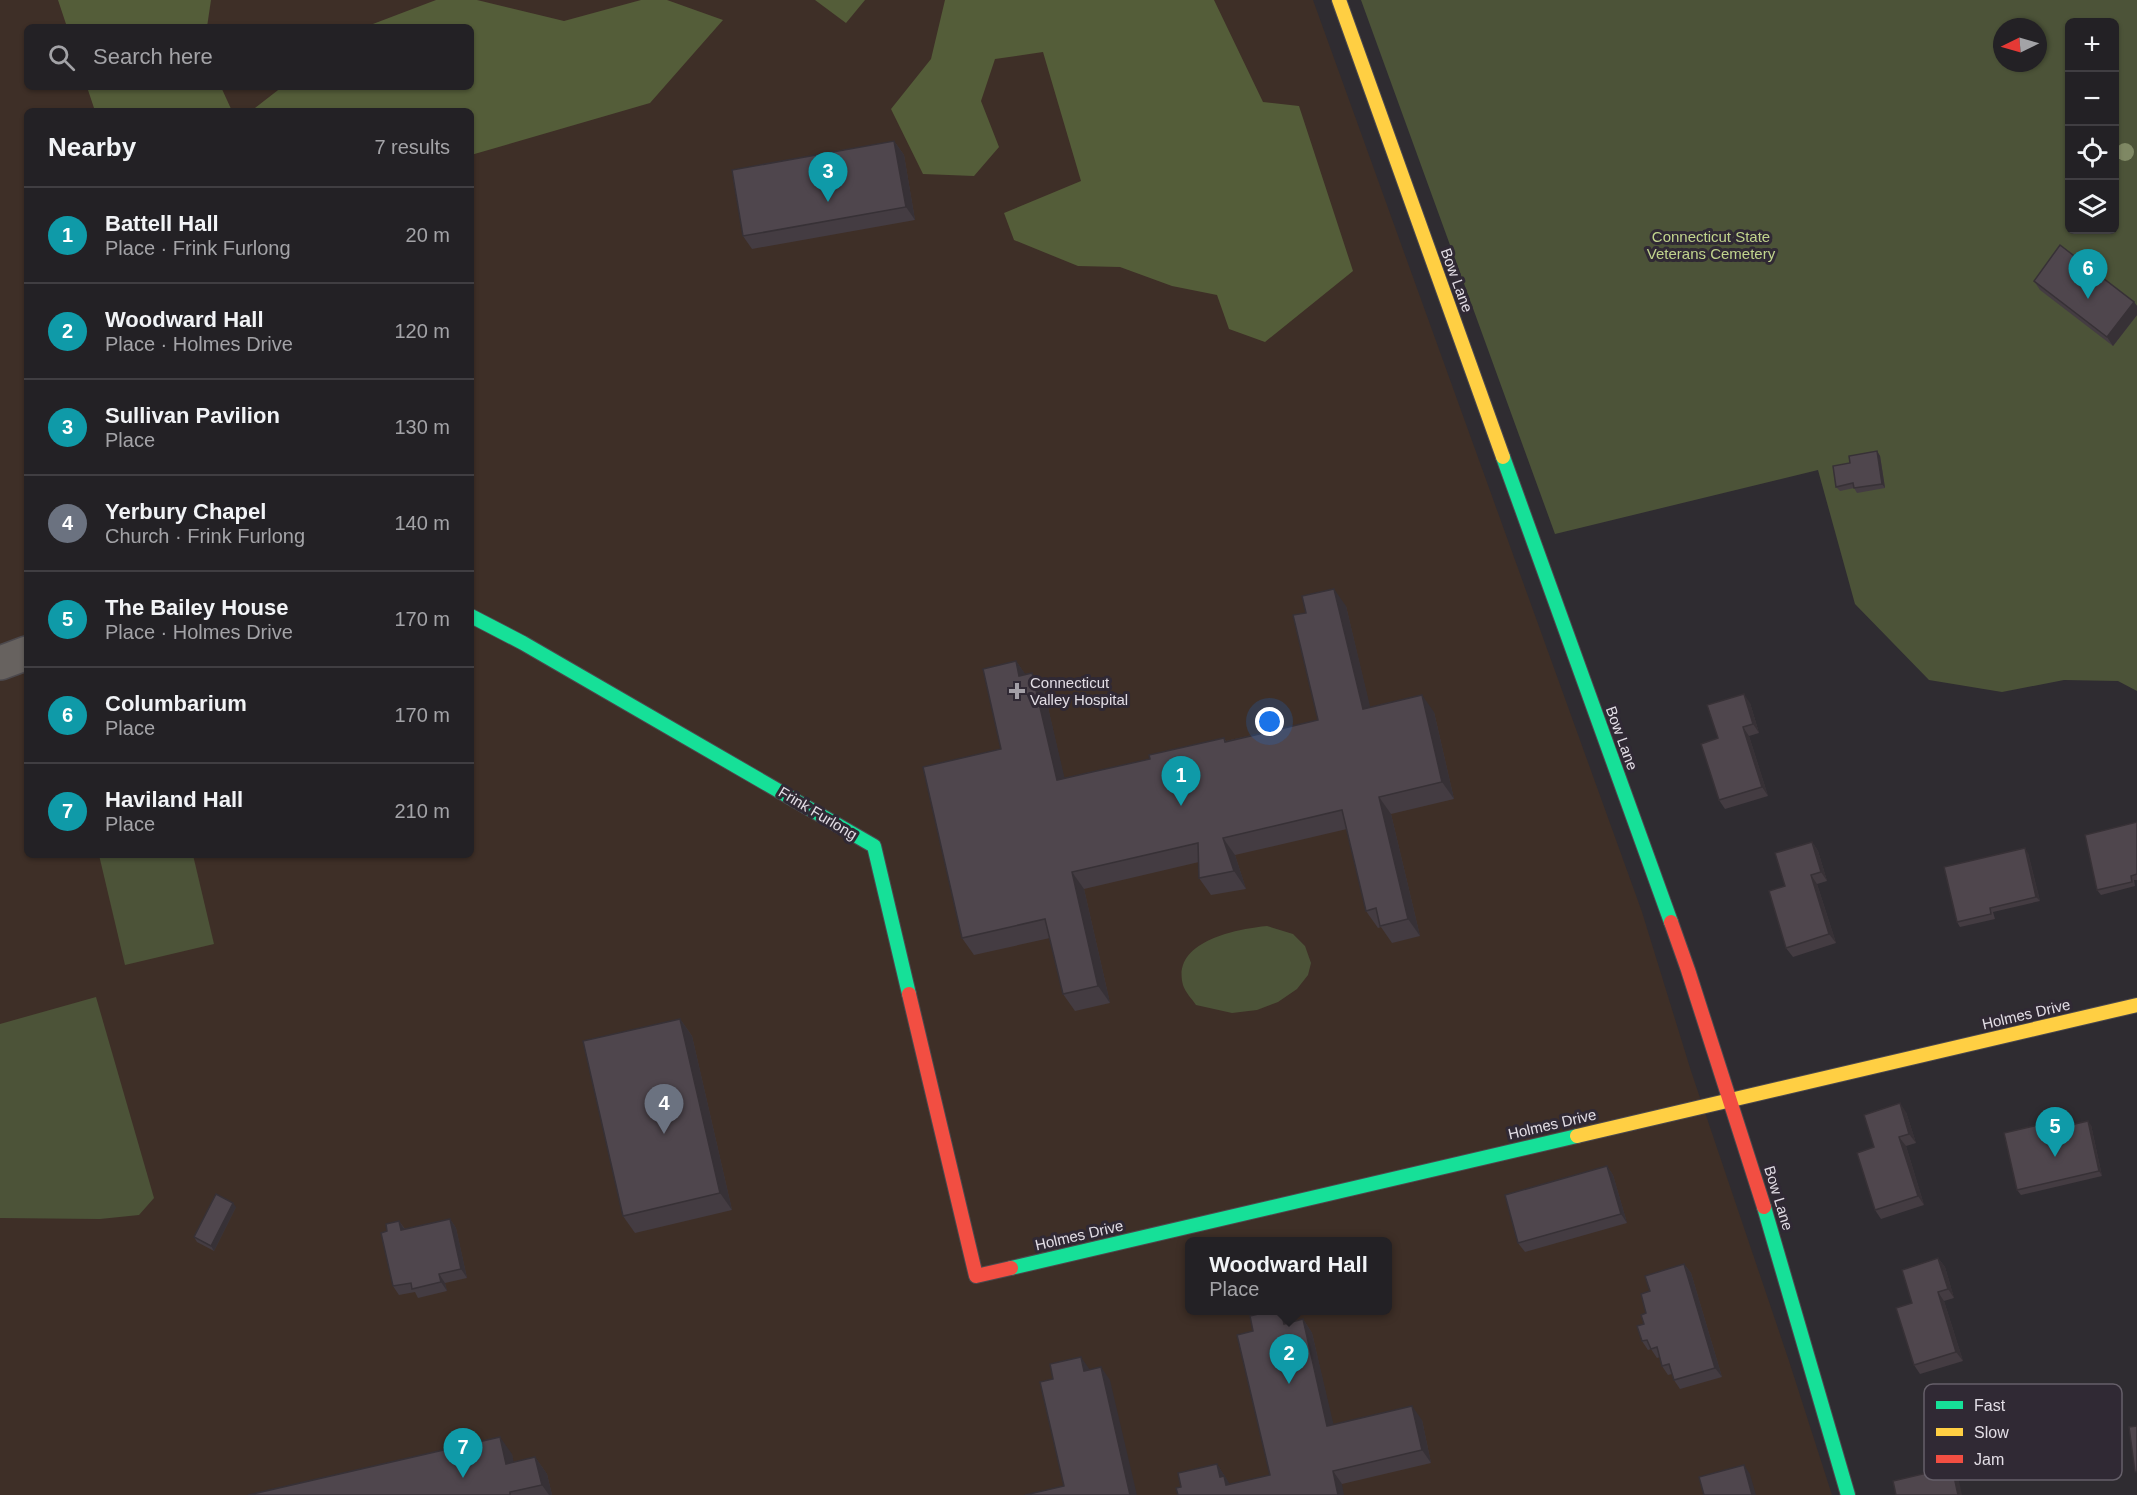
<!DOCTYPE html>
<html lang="en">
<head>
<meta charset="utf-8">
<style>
	:root { --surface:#232125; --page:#2f2e32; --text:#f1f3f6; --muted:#a3a3a7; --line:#403e42; --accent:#8c9099 }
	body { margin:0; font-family:Helvetica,sans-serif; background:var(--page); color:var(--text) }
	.controls { position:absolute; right:18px; top:18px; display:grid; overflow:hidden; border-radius:9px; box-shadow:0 2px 4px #0004 }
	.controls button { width:54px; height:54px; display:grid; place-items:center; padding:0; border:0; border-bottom:2px solid var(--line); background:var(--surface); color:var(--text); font:30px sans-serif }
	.compass { position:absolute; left:1993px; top:18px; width:54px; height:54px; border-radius:50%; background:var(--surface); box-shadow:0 2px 4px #0004; rotate:265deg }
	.you { position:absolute; left:1270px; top:722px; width:21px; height:21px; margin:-15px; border:4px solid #fff; border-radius:50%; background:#1a73e8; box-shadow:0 0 0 9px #1a73e833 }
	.badge { display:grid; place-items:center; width:39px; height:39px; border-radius:50%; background:var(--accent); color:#fff; font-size:20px; font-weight:700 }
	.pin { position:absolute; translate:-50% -50px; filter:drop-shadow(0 2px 3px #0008) }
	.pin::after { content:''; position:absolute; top:32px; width:21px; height:18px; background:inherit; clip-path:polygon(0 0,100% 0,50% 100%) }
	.popup { position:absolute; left:1185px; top:1237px; width:207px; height:78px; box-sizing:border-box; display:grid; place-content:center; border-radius:9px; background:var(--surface); filter:drop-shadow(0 2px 4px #0005); font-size:20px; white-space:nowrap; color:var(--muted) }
	.popup b { font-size:22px; color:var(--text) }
	.popup::after { content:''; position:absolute; left:50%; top:100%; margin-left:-12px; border:12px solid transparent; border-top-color:var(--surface) }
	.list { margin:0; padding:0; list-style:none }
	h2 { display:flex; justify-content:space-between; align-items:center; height:78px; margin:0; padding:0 24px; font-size:26px }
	h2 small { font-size:20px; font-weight:400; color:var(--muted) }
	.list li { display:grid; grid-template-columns:39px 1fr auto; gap:18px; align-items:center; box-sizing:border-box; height:96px; padding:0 24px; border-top:2px solid var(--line) }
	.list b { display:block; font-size:22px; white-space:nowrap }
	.list p { margin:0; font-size:20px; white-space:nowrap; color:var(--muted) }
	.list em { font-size:20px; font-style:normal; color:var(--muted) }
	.icon { flex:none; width:33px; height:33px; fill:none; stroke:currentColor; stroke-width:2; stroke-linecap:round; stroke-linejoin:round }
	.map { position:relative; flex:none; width:2137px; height:1495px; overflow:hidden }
	.search { position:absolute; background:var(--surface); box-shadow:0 2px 4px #0004; left:24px; top:24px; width:450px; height:66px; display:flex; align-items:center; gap:15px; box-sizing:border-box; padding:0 21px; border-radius:9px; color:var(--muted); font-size:22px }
	.panel { position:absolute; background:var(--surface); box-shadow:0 2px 4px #0004; left:24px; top:108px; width:450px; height:750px; border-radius:9px }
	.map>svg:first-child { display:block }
</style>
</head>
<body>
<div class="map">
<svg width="2137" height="1495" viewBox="0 0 2137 1495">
	<rect width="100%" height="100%" fill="#2f2c31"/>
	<!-- medical -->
	<path fill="#3e2f27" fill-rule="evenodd" d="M0 0H1313L1642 912 1691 1071 1789 1361 1832 1495H0ZM27 27H471V87H27ZM27 111H471V855H27ZM1190 1242H1388V1310H1190Z"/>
	<!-- green -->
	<g fill="#4c5338" fill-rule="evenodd">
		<path d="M1361 0H2137V691L2118 681 2064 680 2002 692 1929 680 1855 604 1818 470 1555 534ZM2070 22H2114V230H2070ZM2002 27H2038V63H2002Z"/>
		<path d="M99 855H193L214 944 125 965Z"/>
		<path d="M1267 926 1293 934 1305 946 1311 963 1308 975 1297 989 1278 1002 1257 1010 1232 1013 1196 1005C1192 999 1185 992 1183 985 1171 941 1237 929 1267 926Z"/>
		<path d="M96 997 154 1198 139 1215 100 1219 0 1218V1024Z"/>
	</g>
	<!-- forest -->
	<g fill="#545d39">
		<path d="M58 0H211L207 27H67Z"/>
		<path d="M436 0H477L564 21 641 0H667L723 20 650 103 471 155V111H251L282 87H471V27H365Z"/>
		<path d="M815 0H865L846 23Z"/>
		<path d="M945 0H1214L1263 102 1299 106 1353 271 1265 342 1229 329 1217 295 1172 286 1120 267 1078 266 1014 240 1004 213 1081 181 1043 52 995 59 981 101 999 147 974 176 923 174 891 109 931 59Z"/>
		<path d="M87 87H221L232 111H95Z"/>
	</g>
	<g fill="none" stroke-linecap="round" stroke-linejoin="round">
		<defs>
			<path id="street" d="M0 663 27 653"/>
			<g id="fast">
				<path d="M1503 457 1671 922"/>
				<path d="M471 616 523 643 874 846 909 994"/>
				<path d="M1764 1207 1848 1495"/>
				<path d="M1011 1268 1577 1136"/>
			</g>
			<g id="slow">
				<path d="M1339 0 1503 457"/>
				<path d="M1577 1136 2137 1005"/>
			</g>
			<g id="jam">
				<path d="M1671 922 1688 970 1764 1207"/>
				<path d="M909 994 976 1276 1011 1268"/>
			</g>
		</defs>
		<!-- street casing -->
		<use href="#street" stroke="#4c494d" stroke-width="36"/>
		<!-- fast casing -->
		<use href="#fast" stroke="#4c494d" stroke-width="16"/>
		<!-- slow casing -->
		<use href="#slow" stroke="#4c494d" stroke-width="16"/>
		<!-- jam casing -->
		<use href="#jam" stroke="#4c494d" stroke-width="16"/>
		<!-- street -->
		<use href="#street" stroke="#67625f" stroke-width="33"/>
		<!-- fast -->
		<use href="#fast" stroke="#16e098" stroke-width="14"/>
		<!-- slow -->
		<use href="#slow" stroke="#ffcf43" stroke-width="14"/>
		<!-- jam -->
		<use href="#jam" stroke="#f24e42" stroke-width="14"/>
	</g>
	<!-- trees -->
	<circle fill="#7f8864" cx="2125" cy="152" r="9"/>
	<!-- wall -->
	<g fill="#443c42">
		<path d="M894 141 904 155 915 220 752 249 743 236Z"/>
		<path d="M2034 281 2134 302 2137 306V315L2113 346 2040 290Z"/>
		<path d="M1877 451 1880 456 1885 488 1857 493 1854 488 1840 491 1836 487 1850 463Z"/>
		<path d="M1346 606 1370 708 1434 712 1454 799 1391 814 1420 936 1392 943 1381 927 1378 928 1366 911 1347 829 1235 855 1246 889 1211 895 1199 878V862L1084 889 1110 1003 1075 1011 1063 994 1050 938 974 955 962 938 1001 749 1016 661 1025 674 1032 673 1044 690 1064 778 1150 759 1224 738 1226 741 1318 720Z"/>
		<path d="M1750 703 1759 733 1749 736 1768 796 1725 809 1719 800 1718 738Z"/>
		<path d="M2137 822V880H2134L2135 886 2101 895 2097 890Z"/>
		<path d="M1812 842 1818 851 1827 881 1817 884 1836 943 1793 957 1786 948 1785 886Z"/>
		<path d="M2028 853 2040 901 1993 912 1995 919 1960 927 1957 922Z"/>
		<path d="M680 1019 692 1036 732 1210 635 1233 623 1216Z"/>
		<path d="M1906 1112 1916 1143 1906 1146 1924 1205 1881 1219 1875 1210 1874 1147Z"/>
		<path d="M2091 1125 2102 1176 2021 1195 2017 1190 2045 1129 2046 1131Z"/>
		<path d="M1607 1166 1613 1175 1627 1223 1525 1252 1518 1243Z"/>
		<path d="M236 1207 214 1251 197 1242 194 1237Z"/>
		<path d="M450 1219 456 1228 467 1278 445 1283 447 1291 418 1298 415 1292 399 1295 393 1286 387 1231 399 1221 405 1229Z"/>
		<path d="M1938 1258 1945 1267 1954 1298 1944 1301 1963 1361 1920 1374 1914 1365Z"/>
		<path d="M1684 1264 1691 1273 1722 1377 1680 1389 1674 1380 1672 1374 1668 1375 1662 1366 1660 1357 1657 1358 1651 1349 1648 1350 1642 1341 1644 1324 1650 1291Z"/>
		<path d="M1303 1319 1312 1333 1333 1425 1422 1420 1431 1463 1342 1484 1181 1487 1217 1464 1230 1485 1270 1475 1253 1331 1289 1322H1290Z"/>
		<path d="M2107 1396 2116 1434 2091 1439 2093 1448 2058 1455 2051 1446Z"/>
		<path d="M512 1454 513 1462 535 1457 547 1474 552 1495H248Z"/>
	</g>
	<!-- shaded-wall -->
	<g fill="#373136">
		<path d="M894 141 904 155 915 220 906 207Z"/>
		<path d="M2134 302 2137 306V315L2113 346 2107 337Z"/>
		<path d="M1877 451 1880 456 1885 488 1882 484Z"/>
		<path d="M1334 589 1346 606 1375 727 1363 709Z"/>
		<path d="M1016 661 1028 678 1019 676Z"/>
		<path d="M1032 673 1044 690 1069 797 1057 780Z"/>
		<path d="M1744 694 1750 703 1759 733 1753 724Z"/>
		<path d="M1422 695 1434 712 1454 799 1442 782Z"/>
		<path d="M1743 727 1749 736 1768 796 1762 787Z"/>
		<path d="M1379 797 1391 814 1420 936 1408 919Z"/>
		<path d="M1223 838 1235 855 1246 889 1234 871Z"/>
		<path d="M1812 842 1818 851 1827 881 1821 872Z"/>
		<path d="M2025 848 2028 853 2040 901 2036 897Z"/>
		<path d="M1072 872 1084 889 1110 1003 1098 986Z"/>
		<path d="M1811 875 1817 884 1836 943 1829 934Z"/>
		<path d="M680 1019 692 1036 732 1210 720 1193Z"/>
		<path d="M1900 1103 1906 1112 1916 1143 1909 1134Z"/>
		<path d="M2088 1121 2091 1125 2102 1176 2099 1171Z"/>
		<path d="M1899 1137 1906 1146 1924 1205 1918 1196Z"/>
		<path d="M1607 1166 1613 1175 1627 1223 1621 1214Z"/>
		<path d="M233 1203 236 1207 214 1251 211 1246Z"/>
		<path d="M450 1219 456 1228 467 1278 461 1269Z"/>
		<path d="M399 1221 405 1230H401Z"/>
		<path d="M1938 1258 1945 1267 1954 1298 1948 1289Z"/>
		<path d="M1684 1264 1691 1273 1722 1377 1715 1368Z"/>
		<path d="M439 1274 445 1283 447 1291 441 1282Z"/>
		<path d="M1938 1292 1944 1301 1963 1361 1956 1352Z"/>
		<path d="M1281 1311 1289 1322 1293 1337 1284 1324Z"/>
		<path d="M1303 1319 1312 1333 1337 1439 1327 1426Z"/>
		<path d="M1081 1357 1090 1370 1084 1371Z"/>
		<path d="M1101 1367 1110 1380 1137 1495H1130Z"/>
		<path d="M2101 1387 2107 1396 2116 1434 2109 1425Z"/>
		<path d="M1412 1406 1422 1420 1431 1463 1422 1450Z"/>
		<path d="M2085 1430 2091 1439 2093 1448 2087 1439Z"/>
		<path d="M500 1437 512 1454 518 1481 506 1464Z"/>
		<path d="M535 1457 547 1474 552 1495H549L542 1485Z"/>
		<path d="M1217 1464 1233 1489 1235 1495 1220 1477Z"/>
		<path d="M1744 1465 1750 1474 1756 1495H1752Z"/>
		<path d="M1952 1467 1958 1476 1962 1495H1958Z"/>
		<path d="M1333 1471 1342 1484 1344 1495H1338Z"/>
	</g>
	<!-- building -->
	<g fill="#4f464d" stroke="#373136" stroke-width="1.5">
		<path d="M894 141 906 207 743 236 732 170Z"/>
		<path d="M2060 245 2134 302 2107 337 2034 281Z"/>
		<path d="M1877 451 1882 484 1854 488 1853 483 1836 487 1833 466 1850 463 1849 456Z"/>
		<path d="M1334 589 1363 709 1422 695 1442 782 1379 797 1408 919 1380 926 1376 908 1366 911 1342 810 1223 838 1234 871 1199 878 1198 843 1072 872 1098 986 1063 994 1045 919 962 938 923 767 1001 749 983 669 1016 661 1019 676 1032 673 1057 780 1092 772 1150 759 1149 755 1224 738 1225 742 1318 720 1293 615 1306 613 1302 596Z"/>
		<path d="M1744 694 1753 724 1743 727 1762 787 1719 800 1701 744 1718 738 1707 705Z"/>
		<path d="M2137 822V874L2131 876 2132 882 2097 890 2085 835Z"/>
		<path d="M1812 842 1821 872 1811 875 1829 934 1786 948 1769 891 1785 886 1775 853Z"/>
		<path d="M2025 848 2036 897 1990 908 1991 914 1957 922 1944 867Z"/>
		<path d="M680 1019 720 1193 623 1216 583 1041Z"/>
		<path d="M1900 1103 1909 1134 1899 1137 1918 1196 1875 1210 1857 1153 1874 1147 1864 1115Z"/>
		<path d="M2088 1121 2099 1171 2017 1190 2004 1133 2042 1124 2044 1131Z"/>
		<path d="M1607 1166 1621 1214 1518 1243 1505 1195Z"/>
		<path d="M216 1194 233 1203 211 1246 194 1237Z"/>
		<path d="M450 1219 461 1269 439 1274 441 1282 412 1289 411 1283 393 1286 381 1233 387 1231 386 1224 399 1221 401 1230Z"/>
		<path d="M1938 1258 1948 1289 1938 1292 1956 1352 1914 1365 1896 1308 1912 1303 1902 1270Z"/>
		<path d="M1684 1264 1715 1368 1674 1380 1669 1364 1662 1366 1657 1347 1651 1349 1647 1340 1642 1341 1637 1326 1644 1324 1641 1315 1646 1313 1641 1294 1650 1291 1645 1276Z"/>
		<path d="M1271 1311H1281L1284 1324 1303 1319 1327 1426 1412 1406 1422 1450 1333 1471 1338 1495H1178L1176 1488 1181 1487 1178 1473 1217 1464 1220 1477 1224 1476 1226 1485 1270 1475 1237 1335 1253 1331 1250 1316Z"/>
		<path d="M1081 1357 1084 1371 1101 1367 1130 1495H1025L1064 1486 1040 1382 1053 1379 1050 1364Z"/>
		<path d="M2101 1387 2109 1425 2085 1430 2087 1439 2051 1446 2041 1400Z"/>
		<path d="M2137 1426V1472H2135L2129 1427Z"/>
		<path d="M500 1437 506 1464 535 1457 542 1485 510 1492V1495H248Z"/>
		<path d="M1744 1465 1752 1495H1704L1699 1477Z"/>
		<path d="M1952 1467 1958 1495H1896L1893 1481Z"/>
	</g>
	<!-- markers -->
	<path fill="#a39fa6" stroke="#302934" stroke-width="2" d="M1014 682h6v6h6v6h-6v6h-6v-6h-6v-6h6z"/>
	<g text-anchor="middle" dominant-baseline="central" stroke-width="6" stroke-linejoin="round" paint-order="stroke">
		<!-- park labels -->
		<g font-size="15" fill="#c1d48d" stroke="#302934">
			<text x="1711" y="236">Connecticut State<tspan x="1711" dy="17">Veterans Cemetery</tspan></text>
		</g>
		<!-- street labels -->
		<g font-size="15" fill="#e2dde5" stroke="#302934">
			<text transform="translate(1457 280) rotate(70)">Bow Lane</text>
			<text transform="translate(1622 738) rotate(70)">Bow Lane</text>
			<text transform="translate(818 813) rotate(31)">Frink Furlong</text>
			<text transform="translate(2026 1014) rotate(-13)">Holmes Drive</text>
			<text transform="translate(1552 1124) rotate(-13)">Holmes Drive</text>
			<text transform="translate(1779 1198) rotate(73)">Bow Lane</text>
			<text transform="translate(1079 1235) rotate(-13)">Holmes Drive</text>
		</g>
		<!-- poi labels -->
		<g font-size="15" fill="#e2dde5" stroke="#302934" text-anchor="start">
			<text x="1030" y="682">Connecticut<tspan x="1030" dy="17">Valley Hospital</tspan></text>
		</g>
	</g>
	<!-- legend -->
	<rect x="1924" y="1384" width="198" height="96" rx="9" fill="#302934" stroke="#655f69" stroke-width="1.5"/>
	<rect x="1936" y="1401" width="27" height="8" fill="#16e098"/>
	<rect x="1936" y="1428" width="27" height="8" fill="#ffcf43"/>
	<rect x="1936" y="1455" width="27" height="8" fill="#f24e42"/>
	<g font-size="16" fill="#e2dde5">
		<text x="1974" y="1411">Fast</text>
		<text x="1974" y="1438">Slow</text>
		<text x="1974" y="1465">Jam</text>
	</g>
</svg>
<div class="controls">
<button>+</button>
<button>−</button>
<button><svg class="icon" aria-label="locate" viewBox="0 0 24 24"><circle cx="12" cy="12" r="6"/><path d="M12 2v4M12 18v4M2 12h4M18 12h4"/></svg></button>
<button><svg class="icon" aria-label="layers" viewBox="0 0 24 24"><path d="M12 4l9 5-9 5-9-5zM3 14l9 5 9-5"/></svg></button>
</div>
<svg class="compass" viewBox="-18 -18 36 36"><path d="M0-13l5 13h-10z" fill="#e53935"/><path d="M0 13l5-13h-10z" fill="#a3a3a7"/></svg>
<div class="you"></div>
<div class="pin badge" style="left:1181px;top:806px;background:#0f9aa8">1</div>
<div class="pin badge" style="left:1289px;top:1384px;background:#0f9aa8">2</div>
<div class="popup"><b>Woodward Hall</b>Place</div>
<div class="pin badge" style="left:828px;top:202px;background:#0f9aa8">3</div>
<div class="pin badge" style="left:664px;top:1134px;background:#6b7280">4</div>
<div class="pin badge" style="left:2055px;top:1157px;background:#0f9aa8">5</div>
<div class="pin badge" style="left:2088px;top:299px;background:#0f9aa8">6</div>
<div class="pin badge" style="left:463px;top:1478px;background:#0f9aa8">7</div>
<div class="search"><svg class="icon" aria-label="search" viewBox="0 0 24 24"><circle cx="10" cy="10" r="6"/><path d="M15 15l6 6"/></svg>Search here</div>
<section class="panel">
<h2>Nearby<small>7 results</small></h2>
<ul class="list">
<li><span class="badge" style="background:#0f9aa8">1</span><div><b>Battell Hall</b><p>Place · Frink Furlong</p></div><em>20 m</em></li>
<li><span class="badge" style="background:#0f9aa8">2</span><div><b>Woodward Hall</b><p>Place · Holmes Drive</p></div><em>120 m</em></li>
<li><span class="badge" style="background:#0f9aa8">3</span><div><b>Sullivan Pavilion</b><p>Place</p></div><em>130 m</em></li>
<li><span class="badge" style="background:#6b7280">4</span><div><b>Yerbury Chapel</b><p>Church · Frink Furlong</p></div><em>140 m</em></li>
<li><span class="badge" style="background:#0f9aa8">5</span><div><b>The Bailey House</b><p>Place · Holmes Drive</p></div><em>170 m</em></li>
<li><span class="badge" style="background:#0f9aa8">6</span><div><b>Columbarium</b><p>Place</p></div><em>170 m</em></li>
<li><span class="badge" style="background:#0f9aa8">7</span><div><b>Haviland Hall</b><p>Place</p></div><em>210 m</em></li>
</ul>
</section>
</div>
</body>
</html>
